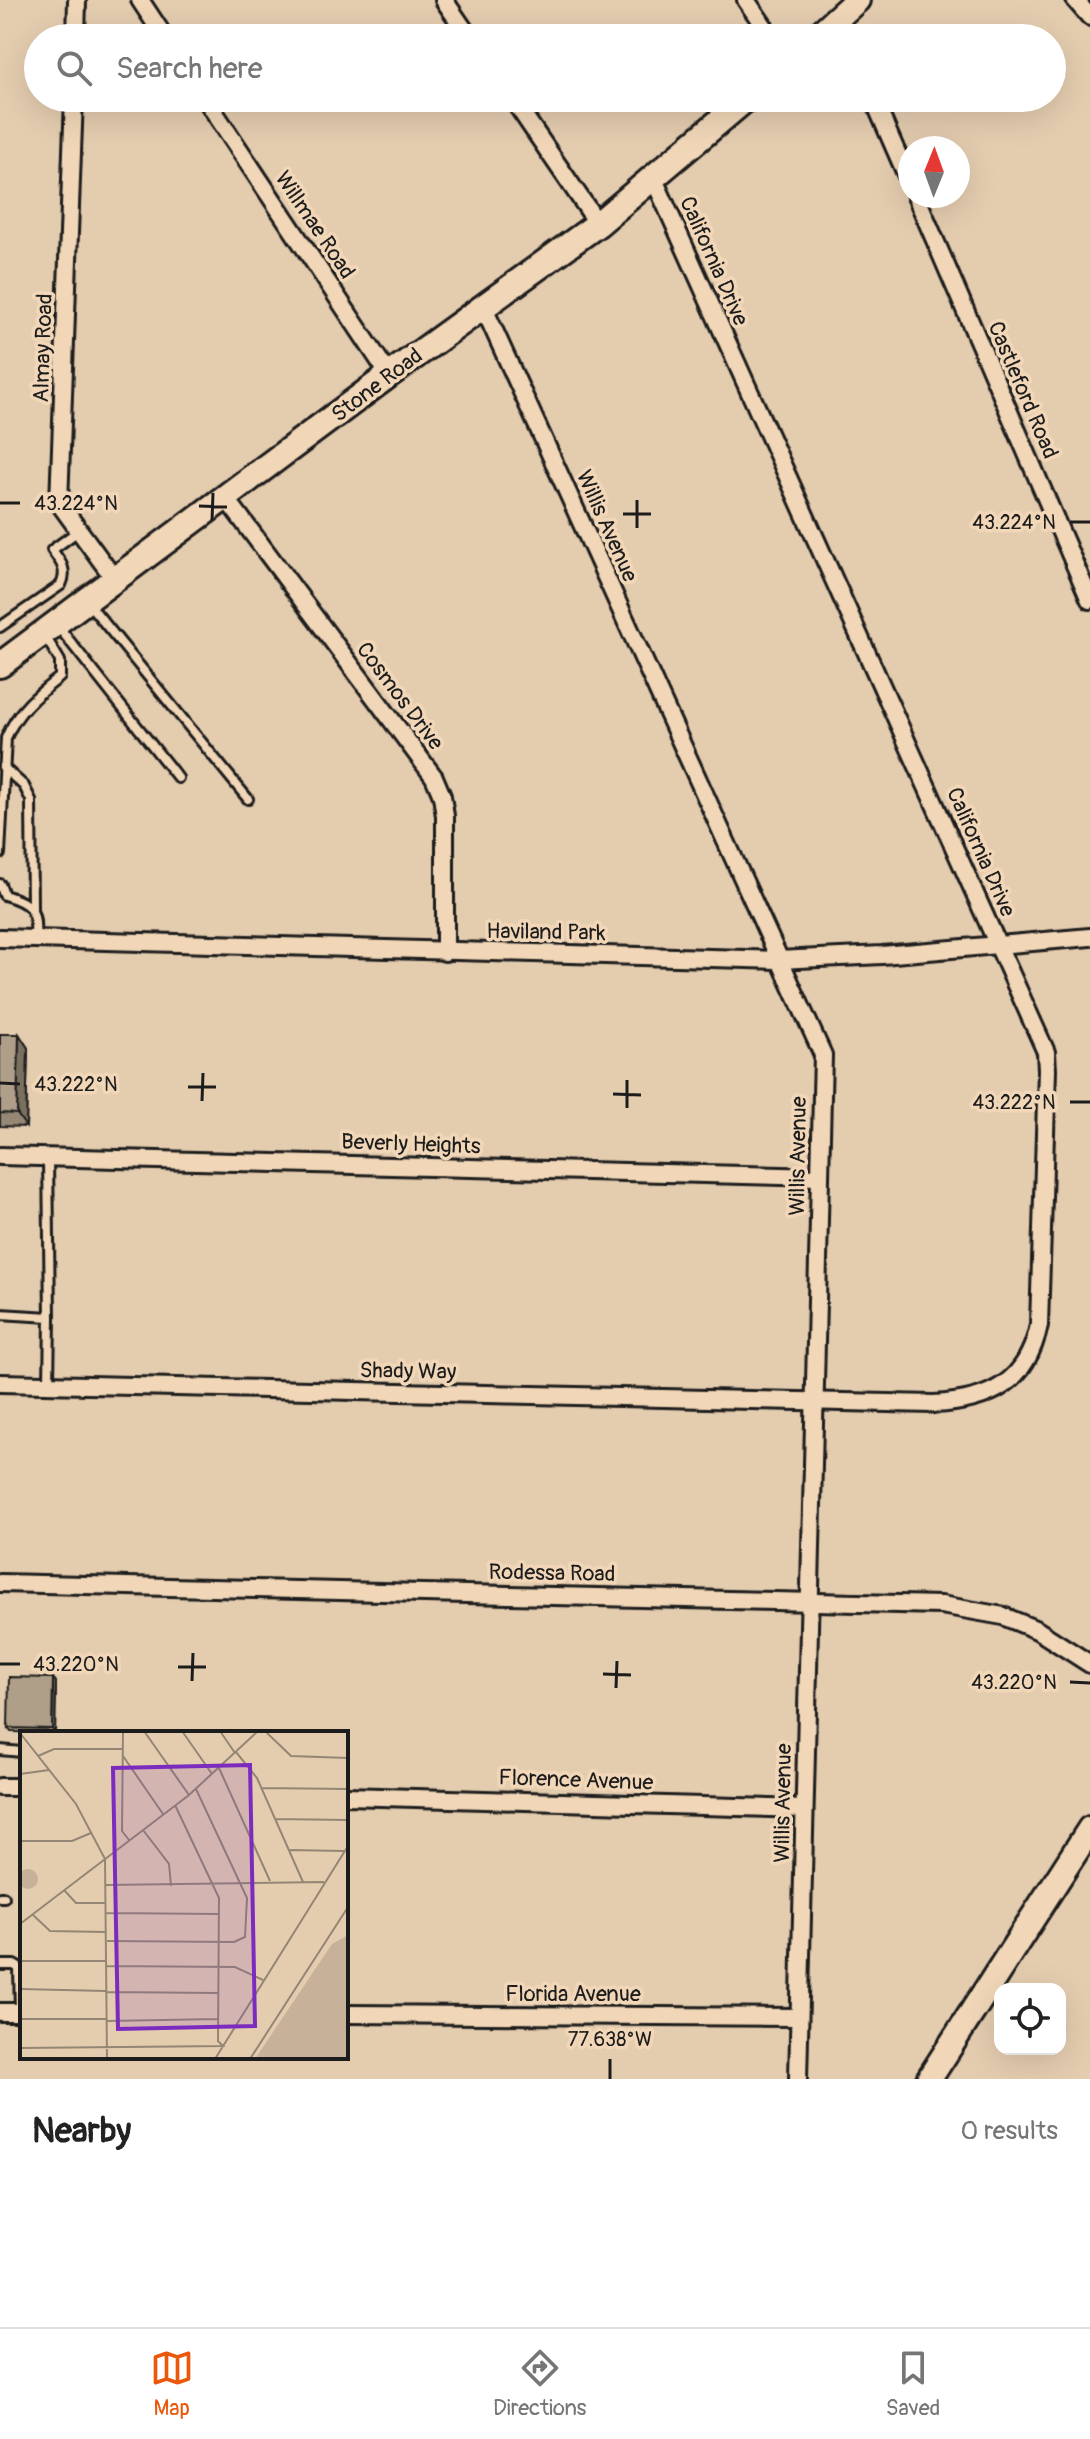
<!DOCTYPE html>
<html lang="en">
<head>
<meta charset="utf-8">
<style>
	:root { --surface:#fff; --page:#f6f6f6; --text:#222; --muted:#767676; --line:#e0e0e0; --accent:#ea580c }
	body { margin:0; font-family:Pangolin,sans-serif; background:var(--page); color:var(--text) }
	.controls { position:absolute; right:24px; bottom:24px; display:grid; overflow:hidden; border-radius:16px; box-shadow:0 8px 32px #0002 }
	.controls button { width:72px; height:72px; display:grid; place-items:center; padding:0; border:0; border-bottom:2px solid var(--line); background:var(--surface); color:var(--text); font:40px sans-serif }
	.compass { position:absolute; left:898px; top:136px; width:72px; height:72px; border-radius:50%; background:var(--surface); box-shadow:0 8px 32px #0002; rotate:1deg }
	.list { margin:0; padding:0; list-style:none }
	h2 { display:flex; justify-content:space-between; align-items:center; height:104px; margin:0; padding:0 32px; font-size:34px }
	h2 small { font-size:26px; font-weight:400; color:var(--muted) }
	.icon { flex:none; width:44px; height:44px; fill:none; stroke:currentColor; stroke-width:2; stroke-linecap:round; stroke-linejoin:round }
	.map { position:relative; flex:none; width:1090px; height:2079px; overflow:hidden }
	.search { position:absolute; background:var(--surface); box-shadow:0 8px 32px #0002; left:24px; right:24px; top:24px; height:88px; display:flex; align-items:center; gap:20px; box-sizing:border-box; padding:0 28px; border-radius:44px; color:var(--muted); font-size:30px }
	.sheet { height:248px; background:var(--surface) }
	nav { display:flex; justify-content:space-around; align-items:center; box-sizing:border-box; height:112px; border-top:2px solid var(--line); background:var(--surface); font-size:22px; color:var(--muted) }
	nav a { display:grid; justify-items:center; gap:4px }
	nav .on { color:var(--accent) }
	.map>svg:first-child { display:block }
</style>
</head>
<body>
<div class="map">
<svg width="1090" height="2079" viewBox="0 0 1090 2079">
	<rect width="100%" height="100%" fill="#e4ccaf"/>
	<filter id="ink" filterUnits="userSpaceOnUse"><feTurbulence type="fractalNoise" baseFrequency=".0125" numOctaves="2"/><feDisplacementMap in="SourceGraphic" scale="16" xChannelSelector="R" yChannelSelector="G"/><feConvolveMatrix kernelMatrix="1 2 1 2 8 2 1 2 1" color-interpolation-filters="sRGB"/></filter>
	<g filter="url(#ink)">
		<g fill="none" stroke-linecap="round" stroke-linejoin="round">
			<defs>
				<g id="lane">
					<path d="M89 604 248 799"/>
					<path d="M57 625 178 778"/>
					<path d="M0 627 61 585C68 570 61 562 52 550L78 531"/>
					<path d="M3 767 24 786 31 800 32 908"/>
					<path d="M0 854 6 738C17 711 37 695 60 677V661L44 634"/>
					<path d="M0 884 4 895C32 903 37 910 35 939"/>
					<path d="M48 1158 50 1317"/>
					<path d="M0 1314 50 1317 49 1384"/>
					<path d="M0 1750 22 1752"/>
					<path d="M0 1897H4"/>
					<path d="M0 1965H14L19 1968 20 2012"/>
				</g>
				<g id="street">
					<path d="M140 0 165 38"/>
					<path d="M444 0 470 38"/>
					<path d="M746 0 772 38"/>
					<path d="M1075 0 1090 17"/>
					<path d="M838 17 848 38"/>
					<path d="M76 38 77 0"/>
					<path d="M74 98 59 503 116 581"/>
					<path d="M205 98 389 375"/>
					<path d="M512 98 598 224"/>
					<path d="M873 98 910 183"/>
					<path d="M916 196 1090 600"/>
					<path d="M483 306 823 1055 798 2079"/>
					<path d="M226 498 434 777 442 796 445 816V952"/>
					<path d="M0 938 778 960 882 955 1090 937"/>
					<path d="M0 1156 820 1177"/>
					<path d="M0 1383 934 1404C990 1401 1027 1383 1039 1325L1047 1070 1046 1052 654 179"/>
					<path d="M0 1583 941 1605 1003 1616 1037 1630 1090 1664"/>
					<path d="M0 1787H22"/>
					<path d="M346 1796 804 1809"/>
					<path d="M0 2012H22"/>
					<path d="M346 2014 799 2017"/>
				</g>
				<g id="secondary">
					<path d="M815 38 857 0"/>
					<path d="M0 665 389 375 598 224 747 98"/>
					<path d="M929 2079 1090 1829"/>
				</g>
			</defs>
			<!-- lane casing -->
			<use href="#lane" stroke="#1c1c1c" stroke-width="14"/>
			<!-- street casing -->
			<use href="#street" stroke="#1c1c1c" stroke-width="22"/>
			<!-- secondary casing -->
			<use href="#secondary" stroke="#1c1c1c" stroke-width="30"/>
			<!-- lane -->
			<use href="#lane" stroke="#f1d7b8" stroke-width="8"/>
			<!-- street -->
			<use href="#street" stroke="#f1d7b8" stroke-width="16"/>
			<!-- secondary -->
			<use href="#secondary" stroke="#f1d7b8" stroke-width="24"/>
		</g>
		<!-- wall -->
		<g fill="#968875" stroke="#1c1c1c" stroke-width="2">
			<path d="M0 1034H19L28 1048 26 1127 0 1126Z"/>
			<path d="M53 1678 56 1682 55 1733 11 1732 8 1728Z"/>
		</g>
		<!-- shaded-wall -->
		<g fill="#7a6f5f" stroke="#1c1c1c" stroke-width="2">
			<path d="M19 1034 28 1048 26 1127 17 1114Z"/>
			<path d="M53 1678 56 1682 55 1733 52 1729Z"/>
		</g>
		<!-- building -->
		<g fill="#af9e88" stroke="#1c1c1c" stroke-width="2">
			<path d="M0 1034H19L17 1114 0 1113Z"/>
			<path d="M9 1677 53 1678 52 1729 8 1728Z"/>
		</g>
	</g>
	<!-- ticks -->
	<path fill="none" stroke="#1c1c1c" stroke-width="3" d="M0 503H20M199 506 227 507M623 514H651M212 521 213 493M1070 522H1090M637 528V500M0 1083 20 1084M188 1087H216M613 1094 641 1095M202 1101 203 1073M1070 1102H1090M627 1108V1080M0 1664H20M178 1667H206M603 1674 631 1675M192 1681 193 1653M1070 1682 1090 1683M616 1688 617 1661M610 2079V2059"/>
	<g text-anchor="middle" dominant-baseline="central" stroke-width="7" stroke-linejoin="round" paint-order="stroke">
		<!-- street labels -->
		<g font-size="22" fill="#1c1c1c" stroke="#f1d7b8">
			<text transform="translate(315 225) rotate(56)">Willmae Road</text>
			<text transform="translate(714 261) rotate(66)">California Drive</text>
			<text transform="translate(43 348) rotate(-88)">Almay Road</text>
			<text transform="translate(377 385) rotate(-37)">Stone Road</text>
			<text transform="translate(1023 390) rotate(67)">Castleford Road</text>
			<text transform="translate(607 526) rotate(66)">Willis Avenue</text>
			<text transform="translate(400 696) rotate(53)">Cosmos Drive</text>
			<text transform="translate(981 852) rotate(66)">California Drive</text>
			<text transform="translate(546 932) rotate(1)">Haviland Park</text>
			<text transform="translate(411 1144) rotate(2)">Beverly Heights</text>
			<text transform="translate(798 1156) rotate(-89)">Willis Avenue</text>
			<text transform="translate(408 1371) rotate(1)">Shady Way</text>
			<text transform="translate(552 1573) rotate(1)">Rodessa Road</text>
			<text transform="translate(576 1780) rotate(2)">Florence Avenue</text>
			<text transform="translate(783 1803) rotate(-89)">Willis Avenue</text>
			<text x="573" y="1994">Florida Avenue</text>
		</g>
	</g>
	<!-- overview -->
	<g transform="translate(20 1731)">
		<rect width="328" height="328" fill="#e4ccaf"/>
		<path d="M-2 148a10 10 0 1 1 20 0a10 10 0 1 1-20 0ZM328 204V328H235L312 213Z" fill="#c7b199"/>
		<path fill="none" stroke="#948674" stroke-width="2" d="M103 0 102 100 109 109M124 0 169 64M162 0 192 43M200 0 215 22M245 0 271 25 328 27M0 2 56 73 85 128 87 328M216 21 237 47 283 151M18 25 34 18H103M103 25 143 83M199 37 250 150M0 43 29 39M241 57 328 58M255 88 328 89M123 99 149 133 151 155M0 110H52L71 102M270 119 324 120M86 154 304 151M44 159 56 172H86M86 182 199 183M12 183 30 200 86 201M0 193 169 64 238 0M87 210 214 211 225 206 227 167 176 58M0 230H86M87 235 215 236 243 249M0 258 86 260M86 261 198 262M0 288H86M87 290 198 288M0 317 203 315 198 310 199 167 155 74M195 328 328 115M230 328 328 176"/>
		<path fill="#7b2cbf" fill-opacity="0.15" stroke="#7b2cbf" stroke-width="4" d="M230 34 235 295 98 298 93 37Z"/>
		<rect width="328" height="328" fill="none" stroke="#1c1c1c" stroke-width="4"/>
	</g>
	<g font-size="20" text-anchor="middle" fill="#1c1c1c" stroke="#f1d7b8" stroke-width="7" stroke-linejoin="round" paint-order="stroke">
		<text x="76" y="510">43.224°N</text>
		<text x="1014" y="529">43.224°N</text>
		<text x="76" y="1091">43.222°N</text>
		<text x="1014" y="1109">43.222°N</text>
		<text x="76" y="1671">43.220°N</text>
		<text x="1014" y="1689">43.220°N</text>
		<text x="610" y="2046">77.638°W</text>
	</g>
</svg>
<div class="controls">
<button><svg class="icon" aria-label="locate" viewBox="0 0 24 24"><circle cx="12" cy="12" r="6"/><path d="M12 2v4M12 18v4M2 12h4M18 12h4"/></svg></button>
</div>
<svg class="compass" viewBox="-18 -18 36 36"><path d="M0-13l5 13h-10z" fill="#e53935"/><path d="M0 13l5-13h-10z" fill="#767676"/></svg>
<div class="search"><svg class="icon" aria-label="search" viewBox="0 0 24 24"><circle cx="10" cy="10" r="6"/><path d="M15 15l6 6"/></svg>Search here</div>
</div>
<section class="sheet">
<h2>Nearby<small>0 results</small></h2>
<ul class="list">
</ul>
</section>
<nav>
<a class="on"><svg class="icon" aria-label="map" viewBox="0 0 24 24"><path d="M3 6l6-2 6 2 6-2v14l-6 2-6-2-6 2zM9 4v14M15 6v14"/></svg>Map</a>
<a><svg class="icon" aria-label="directions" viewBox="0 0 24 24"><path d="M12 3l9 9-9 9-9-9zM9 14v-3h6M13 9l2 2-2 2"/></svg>Directions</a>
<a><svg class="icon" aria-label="saved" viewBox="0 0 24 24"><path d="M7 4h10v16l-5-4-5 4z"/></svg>Saved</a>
</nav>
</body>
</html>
